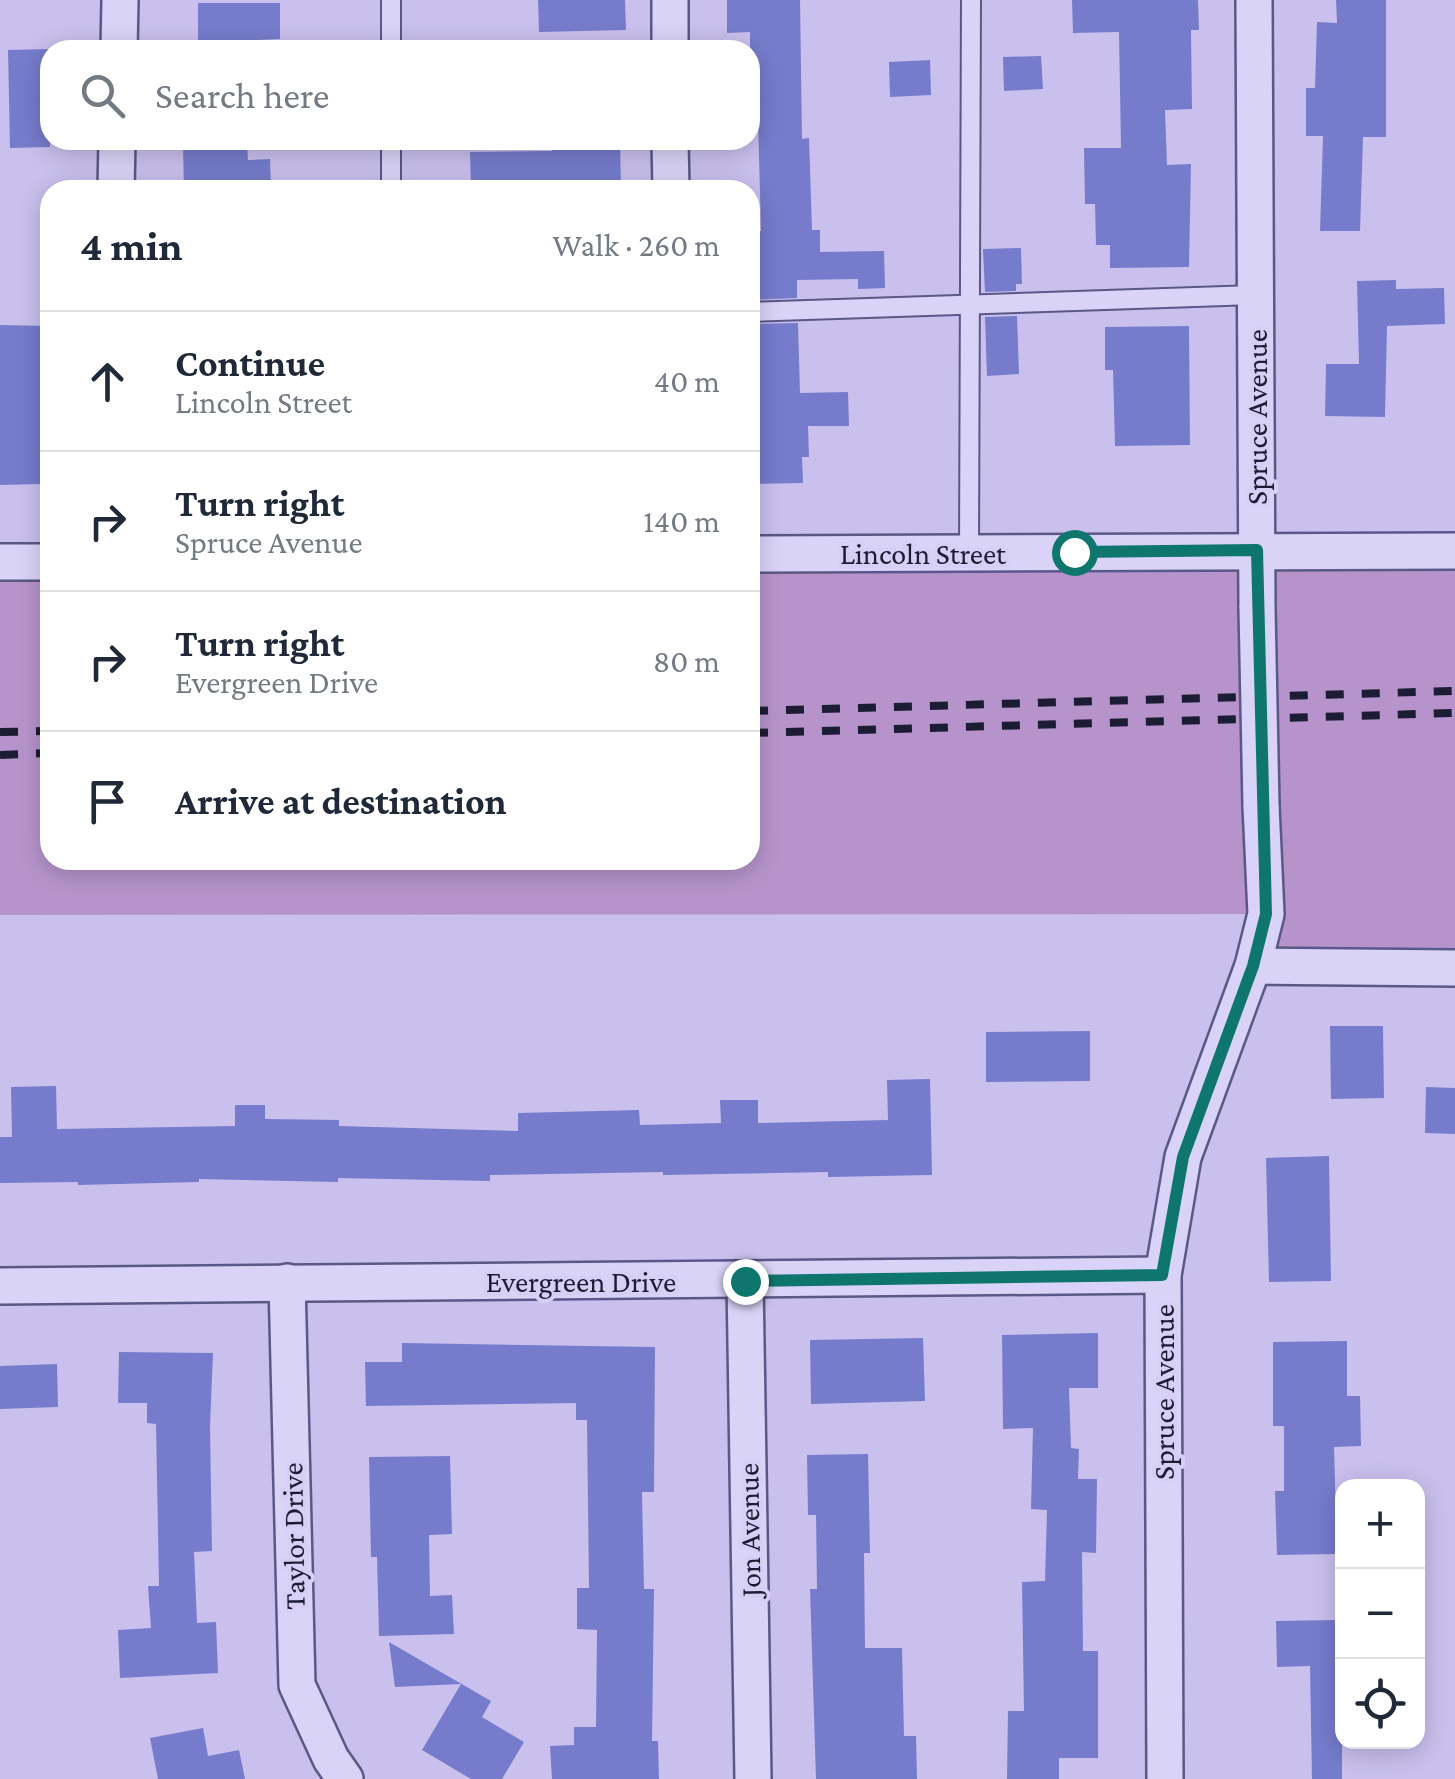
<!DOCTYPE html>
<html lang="en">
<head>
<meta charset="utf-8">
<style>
	:root { --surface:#fff; --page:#f2f2f3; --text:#1f2937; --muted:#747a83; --line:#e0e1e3 }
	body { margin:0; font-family:"Crimson Pro",serif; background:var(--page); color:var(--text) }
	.controls { position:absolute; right:30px; bottom:30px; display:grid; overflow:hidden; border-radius:20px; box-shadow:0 5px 25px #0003 }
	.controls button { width:90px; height:90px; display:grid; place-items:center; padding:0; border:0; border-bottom:2px solid var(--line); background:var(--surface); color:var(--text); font:50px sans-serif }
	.stop { position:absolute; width:30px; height:30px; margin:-22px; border:8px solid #0f766e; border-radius:50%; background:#fff }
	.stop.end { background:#0f766e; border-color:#fff; box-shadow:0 2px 10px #0008 }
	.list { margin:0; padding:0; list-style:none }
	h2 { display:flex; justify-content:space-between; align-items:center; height:130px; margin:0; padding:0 40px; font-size:42px }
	h2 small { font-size:32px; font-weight:400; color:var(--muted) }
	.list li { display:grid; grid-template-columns:65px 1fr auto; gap:30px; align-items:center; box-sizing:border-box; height:140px; padding:0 40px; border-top:2px solid var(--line) }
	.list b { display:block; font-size:38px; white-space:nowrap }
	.list p { margin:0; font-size:32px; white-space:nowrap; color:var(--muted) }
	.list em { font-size:32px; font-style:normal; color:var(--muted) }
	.icon { flex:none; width:55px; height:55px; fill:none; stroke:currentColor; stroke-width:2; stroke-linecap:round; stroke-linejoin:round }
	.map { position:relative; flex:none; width:1455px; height:1779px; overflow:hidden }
	.search { position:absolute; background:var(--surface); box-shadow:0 5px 25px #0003; left:40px; top:40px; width:720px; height:110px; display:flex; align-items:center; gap:25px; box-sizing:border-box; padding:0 35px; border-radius:30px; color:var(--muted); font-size:38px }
	.panel { position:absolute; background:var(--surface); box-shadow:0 5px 25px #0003; left:40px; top:180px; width:720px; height:690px; border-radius:30px }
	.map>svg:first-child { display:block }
</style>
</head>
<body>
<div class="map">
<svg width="1455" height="1779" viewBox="0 0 1455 1779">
	<rect width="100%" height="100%" fill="#c9c0ed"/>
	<!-- green -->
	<path fill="#b694cb" d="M1455 551V968L1253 966 1265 914 0 915V562H50V860H750V554Z"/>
	<!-- building -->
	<g fill="#767ccb">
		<path d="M538 0H625L626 30 539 32Z"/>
		<path d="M727 0H800L802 139 809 138 812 230H820V252L884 251 885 288 858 289V279L797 280V298L750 300V231H761L758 119H750V32L727 33Z"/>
		<path d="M1072 0H1198L1199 30H1191L1192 109 1165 110 1167 165 1191 164 1189 267 1110 268V245H1096L1095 204H1085L1084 148H1121L1119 32 1073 33Z"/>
		<path d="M1336 0H1386V137H1363L1360 231H1320L1323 136H1306V88H1315L1317 22 1337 23Z"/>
		<path d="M198 3H280V39L256 40V50H198Z"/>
		<path d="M49 49 50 147 10 148 8 50Z"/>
		<path d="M1041 56 1043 89 1004 91 1003 57Z"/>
		<path d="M930 60 931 95 890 97 889 62Z"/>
		<path d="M620 140 621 190H471L470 152 552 151V141Z"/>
		<path d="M247 143 248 160 270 159 271 190H184L183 145Z"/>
		<path d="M1021 248 1022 284H1016V291L985 292 983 249Z"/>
		<path d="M1396 280V289L1444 288 1445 324 1387 326 1385 417 1325 416 1326 364H1359L1357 281Z"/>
		<path d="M1017 316 1019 374 987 376 985 317Z"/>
		<path d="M798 323 800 393 848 392 849 426H808L809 457H802L803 483 750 484V324Z"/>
		<path d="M0 325 50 326V457H41L42 484 0 485Z"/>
		<path d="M1189 326 1190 445 1115 446 1113 370H1105V327Z"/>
		<path d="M1330 1026H1383L1384 1098 1331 1099Z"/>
		<path d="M1090 1031V1081L986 1082V1032Z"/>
		<path d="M930 1079 932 1175 828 1177V1172L663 1175V1172L490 1175V1181L338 1178V1182L199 1179V1182L78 1185V1182L0 1183V1137H12L11 1087 56 1086 57 1129 235 1126V1105H265V1119L339 1120V1126L518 1131V1113L639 1110 640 1125 721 1123 720 1100H758V1123L888 1120 887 1080Z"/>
		<path d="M1426 1087 1455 1088V1134L1425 1133Z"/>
		<path d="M1329 1156 1331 1281 1269 1282 1266 1158Z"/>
		<path d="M1098 1333V1388H1069L1071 1448 1079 1449 1078 1479H1097L1096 1553 1082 1552 1083 1651H1098V1758H1059V1779H1007L1008 1711H1024L1022 1582 1045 1581 1047 1510 1031 1509 1033 1428 1003 1429 1002 1335Z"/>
		<path d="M923 1338 925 1401 811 1404 810 1340Z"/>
		<path d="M1347 1341V1396H1360L1361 1446 1334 1447 1337 1554 1277 1555 1275 1491H1284V1426H1273V1342Z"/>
		<path d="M402 1343 655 1347 654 1492H642L644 1589H654L652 1741H658L659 1779H552L550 1746 574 1745V1727H596L597 1630 577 1629V1588H589L587 1420H576V1403L366 1406 365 1362H402Z"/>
		<path d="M119 1352 213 1353 210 1425 212 1551 194 1552 197 1623 216 1622 218 1673 120 1678 118 1630 151 1628 148 1586H159L156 1424 147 1423V1403H118Z"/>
		<path d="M57 1364 58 1407 0 1409V1366Z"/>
		<path d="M868 1454 870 1553H864L865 1648H902L904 1736H916L917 1779H816L810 1589H817L816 1515H808L807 1455Z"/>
		<path d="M450 1456 452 1534 429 1535 430 1596 452 1595 454 1634 379 1636 377 1557H371L369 1457Z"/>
		<path d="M1336 1620V1631H1342V1779H1312L1310 1666 1277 1667 1276 1621Z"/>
		<path d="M389 1642 491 1701 482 1717 524 1742 502 1779H471L422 1750 461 1684 395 1687Z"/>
		<path d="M203 1728 208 1756 239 1750 245 1779H158L150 1738Z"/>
	</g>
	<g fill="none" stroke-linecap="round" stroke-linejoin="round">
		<defs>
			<g id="service">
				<path d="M391 0V50"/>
				<path d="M391 140V190"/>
				<path d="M750 312 1255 295"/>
				<path d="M969 552 971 0"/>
			</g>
			<g id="minor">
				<path d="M670 0V50"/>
				<path d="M1254 0 1257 608"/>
				<path d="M119 50 120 0"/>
				<path d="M670 140 671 190"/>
				<path d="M116 190 117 140"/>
				<path d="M750 554 1455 551"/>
				<path d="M0 562H50"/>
				<path d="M1253 966 1455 968"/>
				<path d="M745 1281 753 1779"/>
				<path d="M287 1282 297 1685 331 1759 345 1779"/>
				<path d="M0 1286 1163 1275"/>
				<path d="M1165 1779 1163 1275 1183 1157 1253 966 1266 914 1261 806"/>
			</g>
		</defs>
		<!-- service casing -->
		<use href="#service" stroke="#5a5886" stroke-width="22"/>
		<!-- minor casing -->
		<use href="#minor" stroke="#5a5886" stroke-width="40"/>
		<!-- service -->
		<use href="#service" stroke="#dad3f8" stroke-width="18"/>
		<!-- minor -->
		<use href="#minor" stroke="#dad3f8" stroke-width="35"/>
		<!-- rail -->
		<g stroke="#1c1d35" stroke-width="8" stroke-dasharray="18 18" stroke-linecap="butt">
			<path d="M750 711 1455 691"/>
			<path d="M0 732 50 731"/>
			<path d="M750 733 1455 713"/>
			<path d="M0 755 50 753"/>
		</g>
		<defs>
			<path id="minor-bridge" d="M1257 608 1261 806"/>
		</defs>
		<!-- minor-bridge casing -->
		<use href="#minor-bridge" stroke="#5a5886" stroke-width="40" stroke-linecap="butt"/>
		<!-- minor-bridge -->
		<use href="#minor-bridge" stroke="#dad3f8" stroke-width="35"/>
	</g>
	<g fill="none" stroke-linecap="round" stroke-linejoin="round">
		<!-- route -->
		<path stroke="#0f766e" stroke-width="12" d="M745 1281 1162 1275 1183 1157 1253 966 1266 914 1257 550 1074 552"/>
	</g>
	<g text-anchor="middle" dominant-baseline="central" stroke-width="8" stroke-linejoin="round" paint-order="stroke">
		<!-- street labels -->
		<g font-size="30" fill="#1c1d35" stroke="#d7cff5">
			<text transform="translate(1256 417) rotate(-90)">Spruce Avenue</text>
			<text x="923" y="553">Lincoln Street</text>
			<text x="581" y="1281">Evergreen Drive</text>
			<text transform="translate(1163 1392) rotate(-90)">Spruce Avenue</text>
			<text transform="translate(749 1530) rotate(-91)">Jon Avenue</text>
			<text transform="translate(293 1536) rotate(-91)">Taylor Drive</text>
		</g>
	</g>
</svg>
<div class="controls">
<button>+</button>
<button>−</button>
<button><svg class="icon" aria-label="locate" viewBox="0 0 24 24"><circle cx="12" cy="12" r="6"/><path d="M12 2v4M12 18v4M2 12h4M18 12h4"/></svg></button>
</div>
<div class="stop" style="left:1074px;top:552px"></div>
<div class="stop end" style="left:745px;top:1281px"></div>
<div class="search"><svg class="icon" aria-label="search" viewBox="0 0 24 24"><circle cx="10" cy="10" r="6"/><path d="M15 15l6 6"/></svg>Search here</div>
<section class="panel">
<h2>4 min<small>Walk · 260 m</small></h2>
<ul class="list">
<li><svg class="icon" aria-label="ahead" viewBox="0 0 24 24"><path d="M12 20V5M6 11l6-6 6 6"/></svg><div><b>Continue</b><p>Lincoln Street</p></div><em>40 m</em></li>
<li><svg class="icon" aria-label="right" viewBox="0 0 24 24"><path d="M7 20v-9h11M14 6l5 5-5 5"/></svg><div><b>Turn right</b><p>Spruce Avenue</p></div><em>140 m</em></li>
<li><svg class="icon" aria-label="right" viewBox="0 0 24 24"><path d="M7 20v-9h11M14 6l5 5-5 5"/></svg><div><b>Turn right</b><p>Evergreen Drive</p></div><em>80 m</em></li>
<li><svg class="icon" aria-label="arrive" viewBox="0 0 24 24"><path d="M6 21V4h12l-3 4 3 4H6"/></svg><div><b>Arrive at destination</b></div></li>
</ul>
</section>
</div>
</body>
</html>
